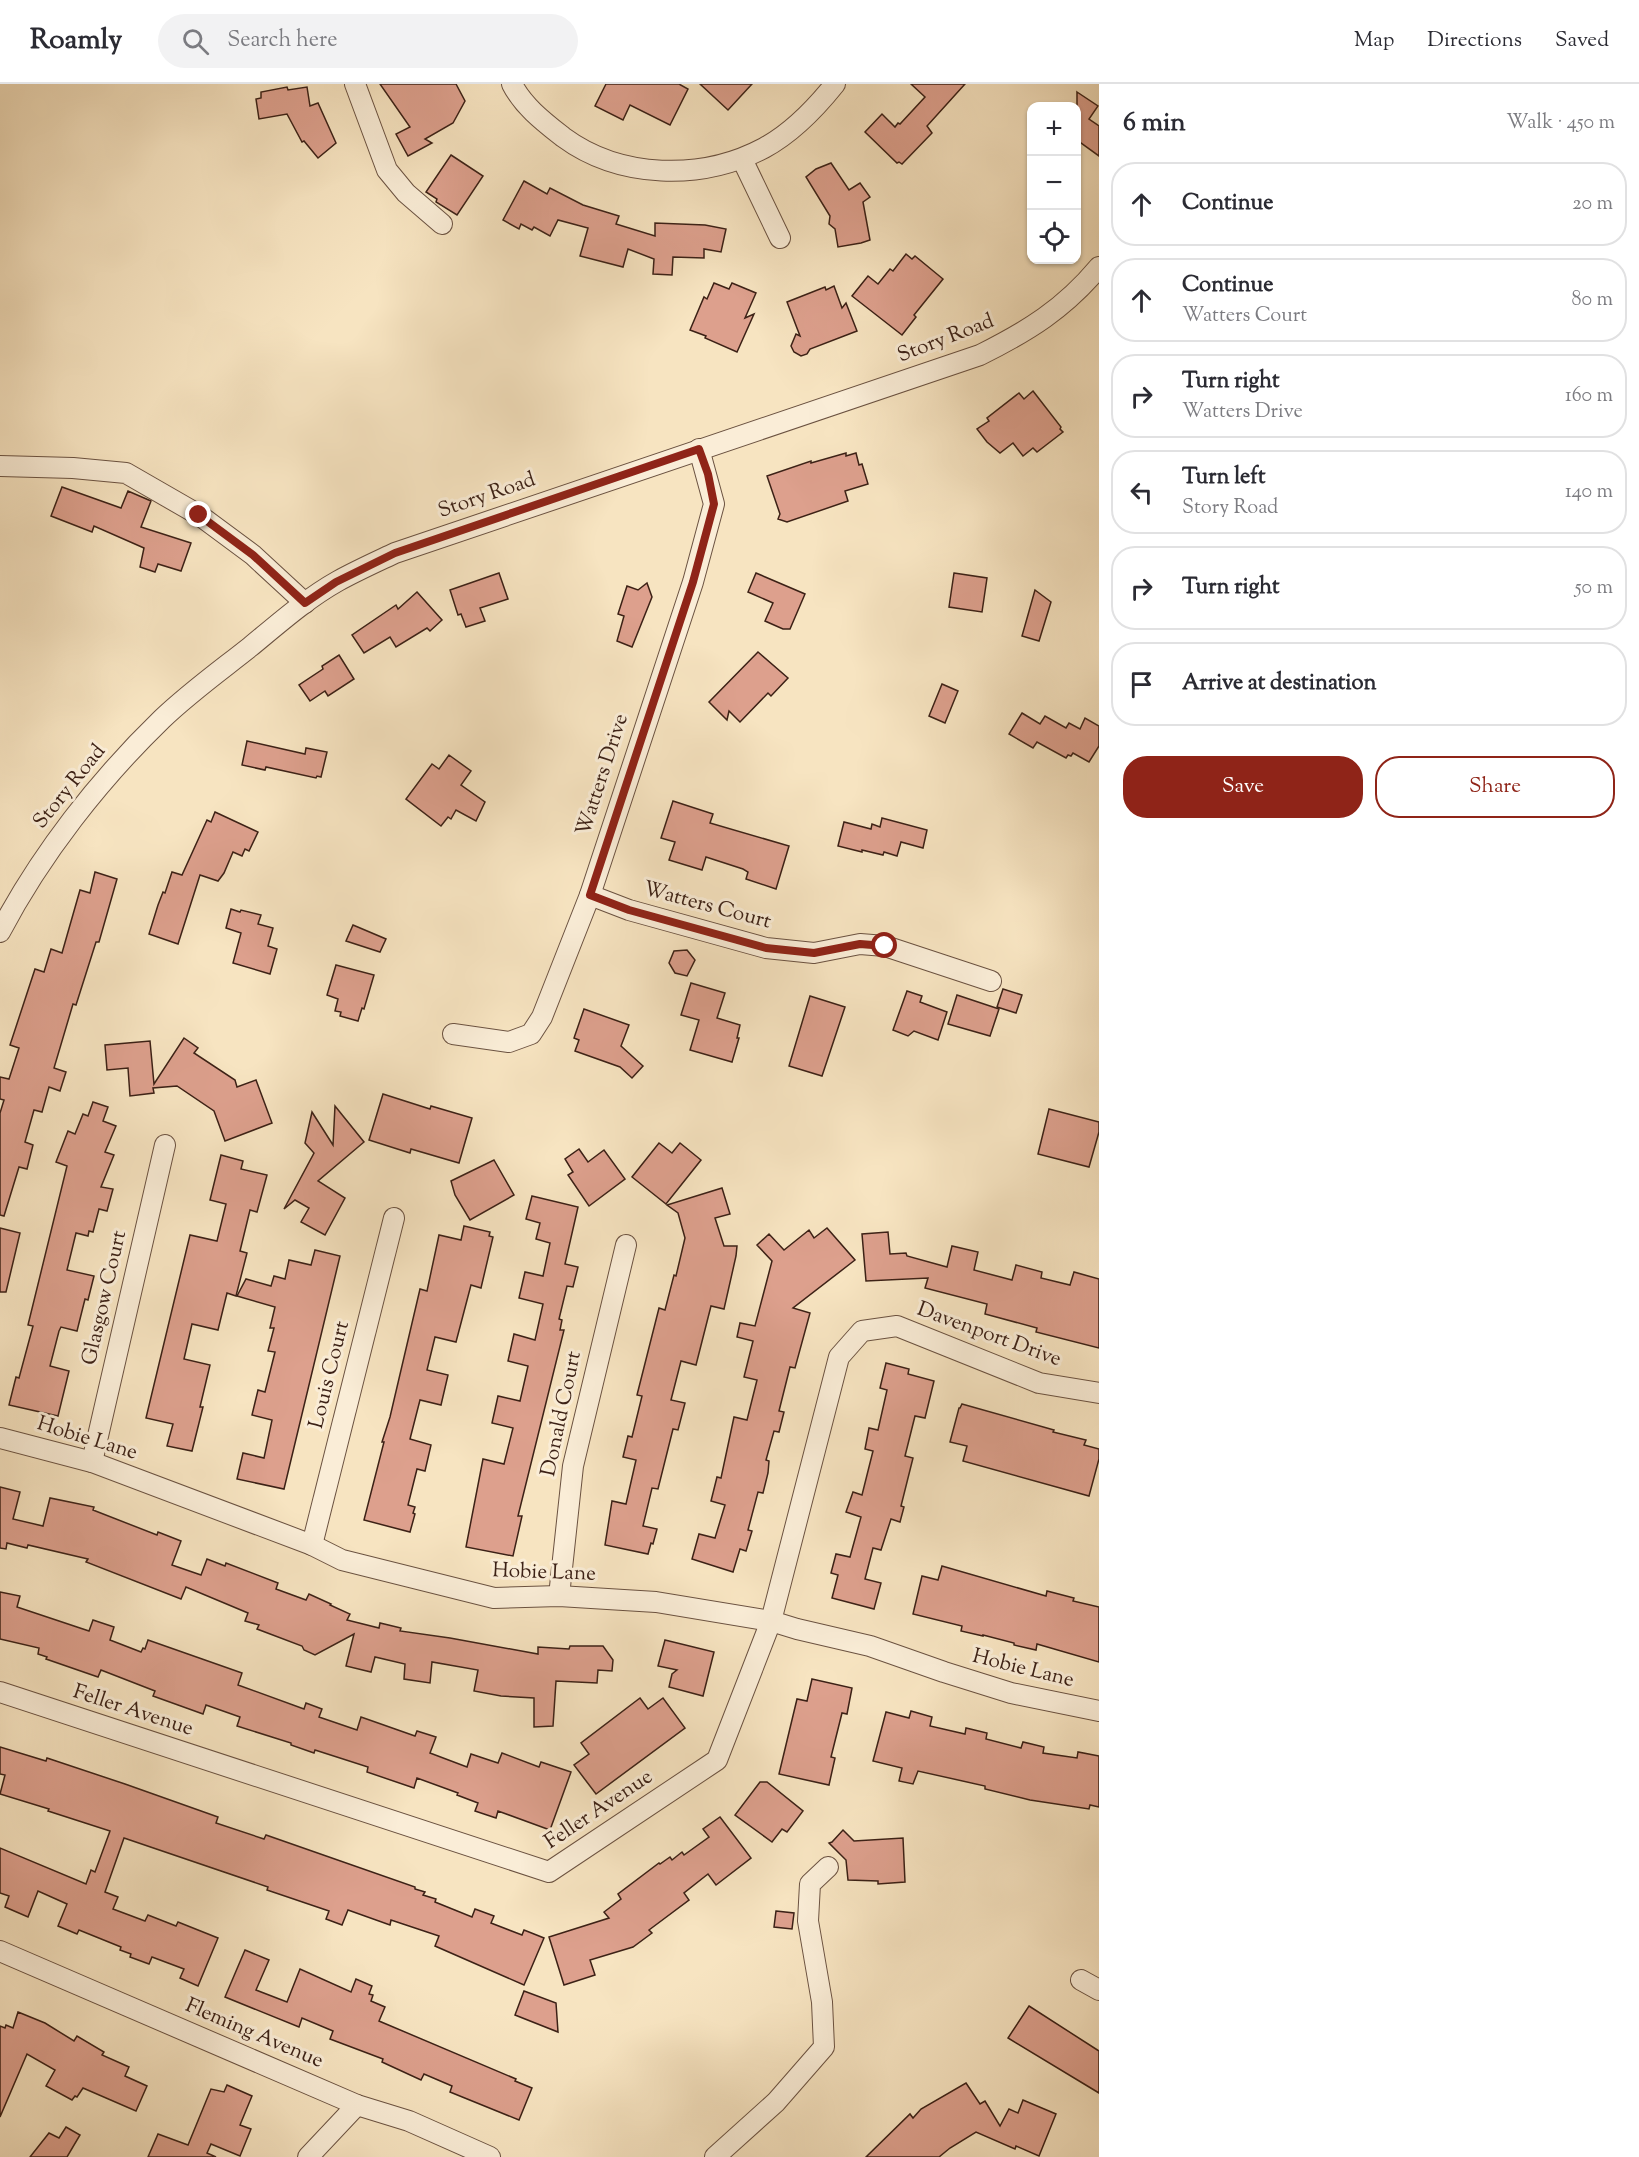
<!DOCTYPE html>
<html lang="en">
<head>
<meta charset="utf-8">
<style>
	:root { --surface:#fff; --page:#f2f2f3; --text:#2b2b33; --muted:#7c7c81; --line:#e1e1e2; --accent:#8f2418 }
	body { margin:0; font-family:"Sorts Mill Goudy",serif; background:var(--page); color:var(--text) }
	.controls { position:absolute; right:18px; top:18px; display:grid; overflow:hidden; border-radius:12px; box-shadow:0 2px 4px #0004 }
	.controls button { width:54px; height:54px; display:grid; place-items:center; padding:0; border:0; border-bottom:2px solid var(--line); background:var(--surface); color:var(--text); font:30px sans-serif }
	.stop { position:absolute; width:18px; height:18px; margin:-14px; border:4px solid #8f2418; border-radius:50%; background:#fff }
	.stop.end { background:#8f2418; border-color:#fff; box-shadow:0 2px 6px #0008 }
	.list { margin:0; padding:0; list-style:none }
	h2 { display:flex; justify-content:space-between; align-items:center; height:78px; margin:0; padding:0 24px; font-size:26px }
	h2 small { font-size:20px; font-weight:400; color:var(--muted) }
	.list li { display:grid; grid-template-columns:39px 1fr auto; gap:18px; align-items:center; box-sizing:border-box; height:84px; margin:0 12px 12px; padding:0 12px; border:2px solid var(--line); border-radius:24px }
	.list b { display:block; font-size:22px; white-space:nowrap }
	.list p { margin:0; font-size:20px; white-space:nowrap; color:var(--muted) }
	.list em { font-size:20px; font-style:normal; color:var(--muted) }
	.actions { display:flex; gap:12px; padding:18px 24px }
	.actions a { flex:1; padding:14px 0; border:2px solid var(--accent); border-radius:24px; text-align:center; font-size:21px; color:var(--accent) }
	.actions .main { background:var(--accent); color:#fff }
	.icon { flex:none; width:33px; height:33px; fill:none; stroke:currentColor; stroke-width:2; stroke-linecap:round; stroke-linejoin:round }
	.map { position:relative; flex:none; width:1099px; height:2073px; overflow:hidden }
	header { display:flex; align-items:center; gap:36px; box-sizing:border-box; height:84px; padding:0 30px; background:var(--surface); border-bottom:2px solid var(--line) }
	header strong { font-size:28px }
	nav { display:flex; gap:33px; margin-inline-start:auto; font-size:21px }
	.search { width:420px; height:54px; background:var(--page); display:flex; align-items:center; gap:15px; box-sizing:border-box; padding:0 21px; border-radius:33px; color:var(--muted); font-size:22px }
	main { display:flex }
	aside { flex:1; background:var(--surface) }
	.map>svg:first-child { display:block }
</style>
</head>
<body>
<header>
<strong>Roamly</strong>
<div class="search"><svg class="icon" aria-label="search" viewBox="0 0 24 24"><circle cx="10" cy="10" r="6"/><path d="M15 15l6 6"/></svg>Search here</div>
<nav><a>Map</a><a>Directions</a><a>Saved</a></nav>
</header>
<main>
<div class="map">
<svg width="1099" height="2073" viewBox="0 0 1099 2073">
	<rect width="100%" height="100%" fill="#f7e4c1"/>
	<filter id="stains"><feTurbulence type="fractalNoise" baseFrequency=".00333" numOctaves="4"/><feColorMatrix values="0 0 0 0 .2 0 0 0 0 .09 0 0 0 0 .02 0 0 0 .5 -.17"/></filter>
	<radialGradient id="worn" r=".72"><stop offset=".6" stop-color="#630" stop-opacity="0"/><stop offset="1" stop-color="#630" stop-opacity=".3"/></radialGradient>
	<!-- building -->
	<g fill="#dda08d" stroke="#3c2116" stroke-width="1.5">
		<path d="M380 0H456L465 17 453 39 425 55 432 59 408 72 396 50 410 43Z"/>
		<path d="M606 0H679L688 5 670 41 630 21 623 36 595 22Z"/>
		<path d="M700 0H752L728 26Z"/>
		<path d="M911 0H965L927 42 932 49 902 80 899 78 897 79 865 48 882 30 895 43 898 39 900 40 925 13Z"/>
		<path d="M287 3 288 6 307 3 310 22 318 19 336 59 318 74 304 57 302 58 287 30 259 35 256 15 261 14V8Z"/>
		<path d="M1077 8 1098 22 1089 35 1099 42V72L1077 56Z"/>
		<path d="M451 71 483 92 457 131 436 118 437 115 426 108Z"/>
		<path d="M831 79 849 106 860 99 870 113 863 118 870 156 861 159 838 163 835 145 829 140 830 132 806 93 816 85Z"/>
		<path d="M524 97 547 110 550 104 583 121 619 132 616 140 655 152V139L705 141 726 145 721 168 704 165V174L673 173 672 191 653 190 654 175 628 165 623 183 580 172 588 144 558 136 550 152 534 143 532 146 521 140 519 145 503 136Z"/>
		<path d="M906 170 912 175 915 172 943 195 914 231 916 233 902 251 852 212 868 192 878 200 890 185 893 187Z"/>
		<path d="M714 199 729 205 732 199 756 209 745 234 754 230 737 268 705 254 706 252 690 246 704 213 707 215Z"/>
		<path d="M834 202 842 224 846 219 857 247 810 265 807 270 801 272 794 268 791 262 796 250 800 252 787 218 825 203 826 206Z"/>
		<path d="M1033 307 1061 343 1060 345 1063 348 1037 368 1033 364 1023 372 1013 359 1000 369 987 358 977 345 989 337 987 334 1019 309 1024 315Z"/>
		<path d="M846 369V372L856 369 859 381 862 380 868 400 845 407 848 417 787 438 778 435 780 430 767 392 811 377V379Z"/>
		<path d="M62 403 121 424 128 407 151 417 141 443 191 459 181 487 158 480 155 488 140 483 144 464 94 442 92 448 51 432Z"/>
		<path d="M499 489 508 515 480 524 485 537 466 543 461 530 458 531 450 506Z"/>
		<path d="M756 489 805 510 790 545H783L765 537 773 519 748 508Z"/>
		<path d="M954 489 987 494 982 528 949 523Z"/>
		<path d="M647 499 652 513 632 563 617 557 624 532 618 530 627 502 638 506Z"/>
		<path d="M1035 506 1051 518 1039 557 1022 552Z"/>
		<path d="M417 508 442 536 430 547 427 544 396 563 390 553 364 569 352 551 396 521 398 525Z"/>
		<path d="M758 568 788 594 771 612 768 609 740 638 729 627 727 636 709 618Z"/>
		<path d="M339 571 354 595 328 612 325 607 310 617 299 601 323 585 322 582Z"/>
		<path d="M942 600 958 607 945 639 929 632Z"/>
		<path d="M1022 629 1040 640 1045 632 1066 644 1069 639 1080 645 1085 634 1099 642V662L1089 678 1073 669 1071 672 1068 671 1066 674 1037 658 1033 664 1009 650Z"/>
		<path d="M247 657 305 670 306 664 327 668 321 693 317 692 316 694 266 683 265 686 242 681Z"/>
		<path d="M449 671 471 687 461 701 485 718 476 737 456 726 451 735 448 733 441 742 406 715 432 680 439 685Z"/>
		<path d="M673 717 713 730 710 739 789 762 776 805 746 795 748 788 743 785 706 773 702 786 669 776 675 758 661 754Z"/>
		<path d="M215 728 258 748 249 767 245 765 242 772 233 768 224 789 218 797 200 791 178 860 149 850 158 821 163 808 165 809 172 788 182 791 207 736 211 738Z"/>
		<path d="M882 734 927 746 923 764 901 758 897 772 884 768 883 771 862 766V768L838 762 844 738 871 745 872 740 880 743Z"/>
		<path d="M95 788 117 795 99 858H96L76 921 73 920 54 984 66 988 60 1007 49 1003 42 1028 34 1026 25 1058 33 1061 27 1085 19 1083 4 1132 0 1131V1029L4 1016 0 1015V993L9 995 19 964 10 961 35 885 44 888 51 865 62 869 80 806 90 809Z"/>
		<path d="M231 825 240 828 241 826 261 831 258 840 273 844 268 862 277 865 270 890 233 879 241 849 226 844Z"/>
		<path d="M353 841 386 855 380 868 346 857Z"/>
		<path d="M687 866 695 876 687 892 675 889 669 879 674 867Z"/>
		<path d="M336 881 374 891 364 925 362 924 358 937 340 932 341 928 335 927 338 915 327 911Z"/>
		<path d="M691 899 725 909 717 934 740 941 737 954H739L732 978 690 966 699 936 681 931Z"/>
		<path d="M1003 905 1022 911 1016 929 997 923Z"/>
		<path d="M907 907 922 912 920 918 947 928 938 956 914 947 908 952 893 946Z"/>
		<path d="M957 911 999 925 990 952 948 940Z"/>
		<path d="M810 912 845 923 822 992 789 982Z"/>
		<path d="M584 925 629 941 621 962 643 982 632 994 620 983 575 967 579 956 574 954Z"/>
		<path d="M184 954 198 964 194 969 235 996 237 1003 256 996 272 1039 225 1057 214 1027 177 1002 153 1004 154 1009 130 1012 128 984 107 986 105 961 150 957 154 1000Z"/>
		<path d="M383 1010 430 1025 431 1022 472 1034 459 1079 411 1065 410 1069 369 1056Z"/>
		<path d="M93 1018 108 1023 103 1037 116 1042 105 1068 114 1071 101 1103 113 1105 107 1127 99 1125 93 1148 89 1147 88 1152 76 1149 67 1186 94 1192 88 1216 85 1215 77 1247 61 1243 59 1247 50 1282 69 1287 58 1332 9 1321 16 1293 19 1294 33 1242 28 1241 67 1082 56 1078 68 1047 75 1050 83 1030 88 1032Z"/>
		<path d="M335 1022 364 1058 318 1097 345 1114 325 1151 301 1138 309 1124 295 1116 284 1125 314 1069 305 1059 312 1028 333 1061Z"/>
		<path d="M1049 1025 1099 1038V1048L1089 1083 1038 1070Z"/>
		<path d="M659 1059 672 1069 680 1059 701 1076 666 1120 632 1093Z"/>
		<path d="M579 1065 588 1078 604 1066 625 1095 589 1122 568 1091 573 1088 565 1075Z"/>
		<path d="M221 1071 243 1077 241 1085 267 1091 257 1128 250 1126 240 1167 247 1169 236 1212 227 1209 218 1246 192 1240 184 1275 210 1281 200 1323H203L192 1367 167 1362 173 1340 146 1334 190 1151 217 1157 226 1120 210 1116Z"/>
		<path d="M494 1076 514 1111 470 1136 455 1111 451 1097Z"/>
		<path d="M722 1104 730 1130 715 1134 724 1162H737L736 1172 724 1225 711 1222 696 1281 681 1277 671 1316 685 1319 678 1346 673 1345 658 1405 652 1404 643 1442 657 1445 653 1460 651 1459 648 1470 605 1461 612 1417 626 1420 636 1376 623 1373 628 1352 632 1353 642 1312 637 1311 659 1224 665 1226 674 1191 676 1192 685 1154 678 1129 667 1121Z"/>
		<path d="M532 1112 578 1123 565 1180 578 1183 573 1203 567 1202 559 1235 562 1236 560 1246H564L518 1432H522L513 1472 466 1463 483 1375 504 1380 513 1344 492 1339 498 1312 520 1317 528 1282 508 1277 514 1250 535 1256 543 1220 519 1214 525 1188 543 1192 550 1159 536 1155 540 1139 526 1135Z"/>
		<path d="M464 1142 490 1148 489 1152 493 1153 481 1204 471 1201 456 1258 435 1253 427 1286 448 1291 441 1321 420 1316 410 1355 431 1361 425 1387 417 1385 408 1421 415 1423 413 1429 415 1430 410 1448 364 1436 384 1358H382L390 1333 420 1205 427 1207 439 1151 461 1156Z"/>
		<path d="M0 1144 20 1149 6 1208H0Z"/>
		<path d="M827 1144 855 1176 793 1224 810 1229 795 1284 790 1283 779 1327 784 1328 779 1348 774 1347 766 1376 769 1377 768 1389 763 1409 758 1408 748 1446 752 1447 746 1467 740 1465 733 1488 692 1475 699 1450 715 1454 725 1421 711 1417 717 1393 721 1394 734 1333 747 1336 757 1296 744 1293 753 1257 737 1253 740 1239 755 1242 772 1177 757 1161 769 1150 784 1166 809 1146 814 1154Z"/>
		<path d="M888 1148 890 1170 906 1169 907 1172 947 1183 952 1162 978 1168 974 1186 1012 1196 1016 1181 1042 1188 1041 1194 1070 1201 1074 1188 1099 1195V1264L1036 1248 1037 1244 985 1230 987 1220 925 1204 928 1194 866 1197 862 1150Z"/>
		<path d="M315 1166 340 1172 284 1405 237 1395 243 1369 264 1374 272 1336 252 1331 258 1306 265 1308 275 1268 268 1267 274 1244H270L275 1223 237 1212 246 1195 271 1202 274 1192 285 1195 289 1176 311 1181Z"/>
		<path d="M886 1279 909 1285 908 1290 934 1297 925 1334 915 1332 905 1372 913 1374 901 1422 904 1423 900 1438 891 1435 881 1466 873 1464 865 1495 881 1499 874 1525 832 1514 838 1491 831 1489 836 1470 850 1473 861 1433 846 1428 853 1408 862 1411 873 1367 865 1365 869 1344 878 1346 887 1306 880 1304Z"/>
		<path d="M962 1320 1054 1346 1053 1348 1086 1356 1084 1361 1099 1365V1375L1089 1412 963 1377 967 1362 950 1358 959 1324H960Z"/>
		<path d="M0 1403 20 1408 13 1435 43 1442 50 1414 94 1423 93 1426 157 1451 158 1448 181 1457 172 1481 201 1491 207 1475 225 1482 226 1479 278 1499 276 1505 306 1516 309 1510 331 1520 330 1521 350 1530 347 1536 379 1544 380 1539 401 1544 400 1547 450 1554 538 1570V1563L569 1565 570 1562H603L613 1576 612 1587 598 1586 597 1599 556 1597 553 1642 534 1643V1614L501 1612 474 1607 478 1586 432 1578 430 1599 404 1595 405 1580 375 1573 371 1588 346 1582 354 1550 315 1571 304 1566 302 1562 257 1545 259 1541 245 1537 248 1529 186 1503 181 1515 86 1478 88 1475 28 1461 27 1464 7 1459 6 1465 0 1464Z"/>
		<path d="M942 1482 1046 1512 1047 1507 1074 1514 1073 1517 1099 1523V1578L1037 1560 1036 1566 1014 1561V1559L983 1551V1552L961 1547 962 1542 913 1530 922 1492 938 1496Z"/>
		<path d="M0 1508 20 1512 17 1523 89 1547 93 1536 114 1543 110 1556 141 1568 143 1564 145 1565 148 1556 242 1589 238 1601 304 1625 306 1619 322 1625 319 1633 357 1646 361 1633 415 1652 417 1647 436 1653 430 1669 467 1683 471 1670 498 1679 502 1669 539 1683 541 1678 571 1688 550 1746 498 1727 496 1734 475 1727 478 1719 457 1711 458 1709 417 1694 414 1704 367 1688 368 1683 315 1666 314 1669 291 1661V1659L237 1642 240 1633 206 1621 203 1630 153 1612 155 1607 101 1586 98 1593 46 1575 47 1573 38 1570 39 1564 0 1555Z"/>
		<path d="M665 1556 714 1568 703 1612 669 1603 672 1590 677 1586 658 1582Z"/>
		<path d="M812 1595 852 1604 847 1630 842 1629 831 1673 835 1674 829 1701 779 1690 797 1615 807 1617Z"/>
		<path d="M640 1614 648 1625 663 1614 685 1644 596 1710 574 1681 589 1670 581 1659Z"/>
		<path d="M911 1627 932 1633 930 1642 965 1650 966 1644 987 1649 986 1655 1021 1664 1023 1658 1044 1663 1043 1669 1077 1674 1078 1668 1099 1672V1723L1090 1721 1089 1725 1030 1716 985 1705V1702L918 1687 913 1700 899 1697 902 1684 873 1677 886 1628 909 1634Z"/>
		<path d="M0 1663 46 1677 47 1674 125 1700 218 1733 216 1739 264 1755 266 1751 415 1803V1805L425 1808 423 1811 436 1815 435 1818 472 1833 475 1825 494 1832 491 1839 522 1851 524 1846 544 1854 524 1901 435 1862 439 1852 391 1836 390 1841 348 1826 342 1841 326 1835 329 1827 267 1806 268 1803 124 1754 105 1808 118 1813 113 1825 145 1837 148 1831 176 1842 178 1838 218 1854 198 1902 180 1894 184 1885 152 1873 149 1880 130 1873 131 1870 120 1866 121 1863 79 1846 77 1850 58 1842 67 1820 38 1807 28 1833 5 1823 9 1812 0 1809V1764L86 1800 91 1786 95 1788 110 1747 48 1727 49 1725 0 1710 5 1691 0 1690Z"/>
		<path d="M760 1698H767L803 1727 787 1748 782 1745 772 1758 735 1731Z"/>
		<path d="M720 1733 751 1774 716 1801 708 1790 684 1809 689 1816 649 1846 652 1849 633 1863 590 1876 595 1891 564 1901 549 1853 609 1834 604 1828 621 1815 618 1810 659 1779 660 1780 670 1773 672 1776 682 1768 684 1771 709 1753 703 1745Z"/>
		<path d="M843 1746 854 1757 903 1754 905 1798 878 1800V1797L848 1796 846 1776 829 1759 832 1758Z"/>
		<path d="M776 1827 794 1829 792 1845 774 1843Z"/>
		<path d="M245 1866 269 1876 256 1906 287 1918 300 1885 351 1908 356 1895 372 1902 369 1910 373 1911 371 1917 385 1923 379 1937 516 1995 515 1997 532 2004 519 2036 450 2008 452 2002 424 1990 421 1996 382 1978 383 1975 330 1955 333 1947 302 1934 299 1943 225 1913Z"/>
		<path d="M524 1907 556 1919 558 1948 515 1931Z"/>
		<path d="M1029 1922 1099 1967V2009L1008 1954Z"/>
		<path d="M18 1928 45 1939 74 1957 77 1952 104 1968 102 1971 129 1983 125 1992 147 2002 136 2027 83 2004 77 2013 75 2012 72 2016 46 2002 55 1986 27 1970 0 2033V1942L5 1944 6 1941 13 1944Z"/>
		<path d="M966 1999 980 2020 985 2017 1000 2042 1009 2025 1018 2029 1023 2016 1056 2030 1039 2072 1016 2062 1015 2065 976 2048 950 2064 939 2073H866L910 2030 913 2034 921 2025Z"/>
		<path d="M227 2001 252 2012 240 2041 251 2045 240 2072 211 2060 207 2069 216 2073H148L158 2050 188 2061 211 2005 224 2008Z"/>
		<path d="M66 2043 80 2051 67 2073H30L49 2049 59 2054Z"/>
	</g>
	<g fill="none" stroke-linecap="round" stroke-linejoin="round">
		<defs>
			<g id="minor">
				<path d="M355 0 387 86 406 109 442 140"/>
				<path d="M512 0C523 22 544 38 563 53 620 95 702 97 764 64 792 49 815 25 835 0"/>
				<path d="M742 75 780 154"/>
				<path d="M0 382 73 384 126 389 199 431 253 471 305 519"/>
				<path d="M590 811 629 826 766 864 814 869 860 860 885 862 991 897"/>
				<path d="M0 848C41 770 99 696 162 635 189 609 221 586 250 563 278 540 306 515 338 497 356 487 376 478 395 469L980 271C1028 247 1064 225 1099 183"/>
				<path d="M453 950 509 958 531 950 542 933 590 811 693 498 714 420 699 365"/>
				<path d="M0 1354 92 1378 312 1461 342 1476 494 1514 559 1512 656 1518 771 1537 797 1545 870 1562 944 1588 1011 1609 1099 1627"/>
				<path d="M92 1378 165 1061"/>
				<path d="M312 1461 394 1134"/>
				<path d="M559 1512 573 1382 626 1161"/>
				<path d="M0 1608 549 1788 717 1676 771 1537 839 1273 862 1247 897 1242 1039 1299 1099 1309"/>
				<path d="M0 1867 357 2021 409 2037 490 2073"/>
				<path d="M1081 1896 1099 1906"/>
				<path d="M308 2073 357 2021"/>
				<path d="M715 2073 776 2018 824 1963 822 1918 808 1837 810 1800 828 1783"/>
			</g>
		</defs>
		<!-- minor casing -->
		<use href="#minor" stroke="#6b5241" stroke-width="22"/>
		<!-- minor -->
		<use href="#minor" stroke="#faedd7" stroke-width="20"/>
	</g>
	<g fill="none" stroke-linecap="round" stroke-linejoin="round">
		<!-- route -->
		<path stroke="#8f2418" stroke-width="8" d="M199 431 253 471 305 519 336 498 395 469 699 365 708 390 714 420 693 498 590 811 629 826 766 864 814 869 860 860 885 862"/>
	</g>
	<g text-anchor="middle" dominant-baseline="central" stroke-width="6" stroke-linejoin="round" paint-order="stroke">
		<!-- street labels -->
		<g font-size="21" fill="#3c2116" stroke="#faedd7">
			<text transform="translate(946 255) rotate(-21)">Story Road</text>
			<text transform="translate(487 412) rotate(-19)">Story Road</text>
			<text transform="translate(603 691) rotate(-72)">Watters Drive</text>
			<text transform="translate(70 703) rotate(-51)">Story Road</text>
			<text transform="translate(707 822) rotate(15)">Watters Court</text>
			<text transform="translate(105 1214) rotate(-77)">Glasgow Court</text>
			<text transform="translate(989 1251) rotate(20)">Davenport Drive</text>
			<text transform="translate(330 1291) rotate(-76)">Louis Court</text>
			<text transform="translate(562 1330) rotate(-78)">Donald Court</text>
			<text transform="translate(87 1355) rotate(17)">Hobie Lane</text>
			<text transform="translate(544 1489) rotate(2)">Hobie Lane</text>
			<text transform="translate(1023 1585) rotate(14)">Hobie Lane</text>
			<text transform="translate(133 1627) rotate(18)">Feller Avenue</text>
			<text transform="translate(599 1726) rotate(-34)">Feller Avenue</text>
			<text transform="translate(254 1950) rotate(23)">Fleming Avenue</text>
		</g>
	</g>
	<rect width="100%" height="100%" filter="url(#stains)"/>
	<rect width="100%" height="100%" fill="url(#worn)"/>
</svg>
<div class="controls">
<button>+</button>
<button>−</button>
<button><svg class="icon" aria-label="locate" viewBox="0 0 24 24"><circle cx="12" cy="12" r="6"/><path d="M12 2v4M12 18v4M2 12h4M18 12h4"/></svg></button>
</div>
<div class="stop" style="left:885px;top:862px"></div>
<div class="stop end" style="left:199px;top:431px"></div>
</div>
<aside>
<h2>6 min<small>Walk · 450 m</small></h2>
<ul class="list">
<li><svg class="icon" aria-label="ahead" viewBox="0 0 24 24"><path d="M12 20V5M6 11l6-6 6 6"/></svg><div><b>Continue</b></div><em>20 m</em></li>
<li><svg class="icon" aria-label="ahead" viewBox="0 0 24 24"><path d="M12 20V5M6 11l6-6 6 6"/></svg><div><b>Continue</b><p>Watters Court</p></div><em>80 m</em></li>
<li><svg class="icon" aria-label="right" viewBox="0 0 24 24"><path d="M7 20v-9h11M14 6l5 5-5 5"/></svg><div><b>Turn right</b><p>Watters Drive</p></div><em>160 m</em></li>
<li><svg class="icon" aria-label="left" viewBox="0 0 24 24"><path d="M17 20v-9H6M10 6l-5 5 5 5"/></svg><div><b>Turn left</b><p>Story Road</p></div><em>140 m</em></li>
<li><svg class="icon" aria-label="right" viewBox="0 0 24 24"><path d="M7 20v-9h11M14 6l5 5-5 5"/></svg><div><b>Turn right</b></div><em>50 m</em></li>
<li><svg class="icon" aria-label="arrive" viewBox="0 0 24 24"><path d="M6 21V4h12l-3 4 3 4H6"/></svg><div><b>Arrive at destination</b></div></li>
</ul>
<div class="actions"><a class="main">Save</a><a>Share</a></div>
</aside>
</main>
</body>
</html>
